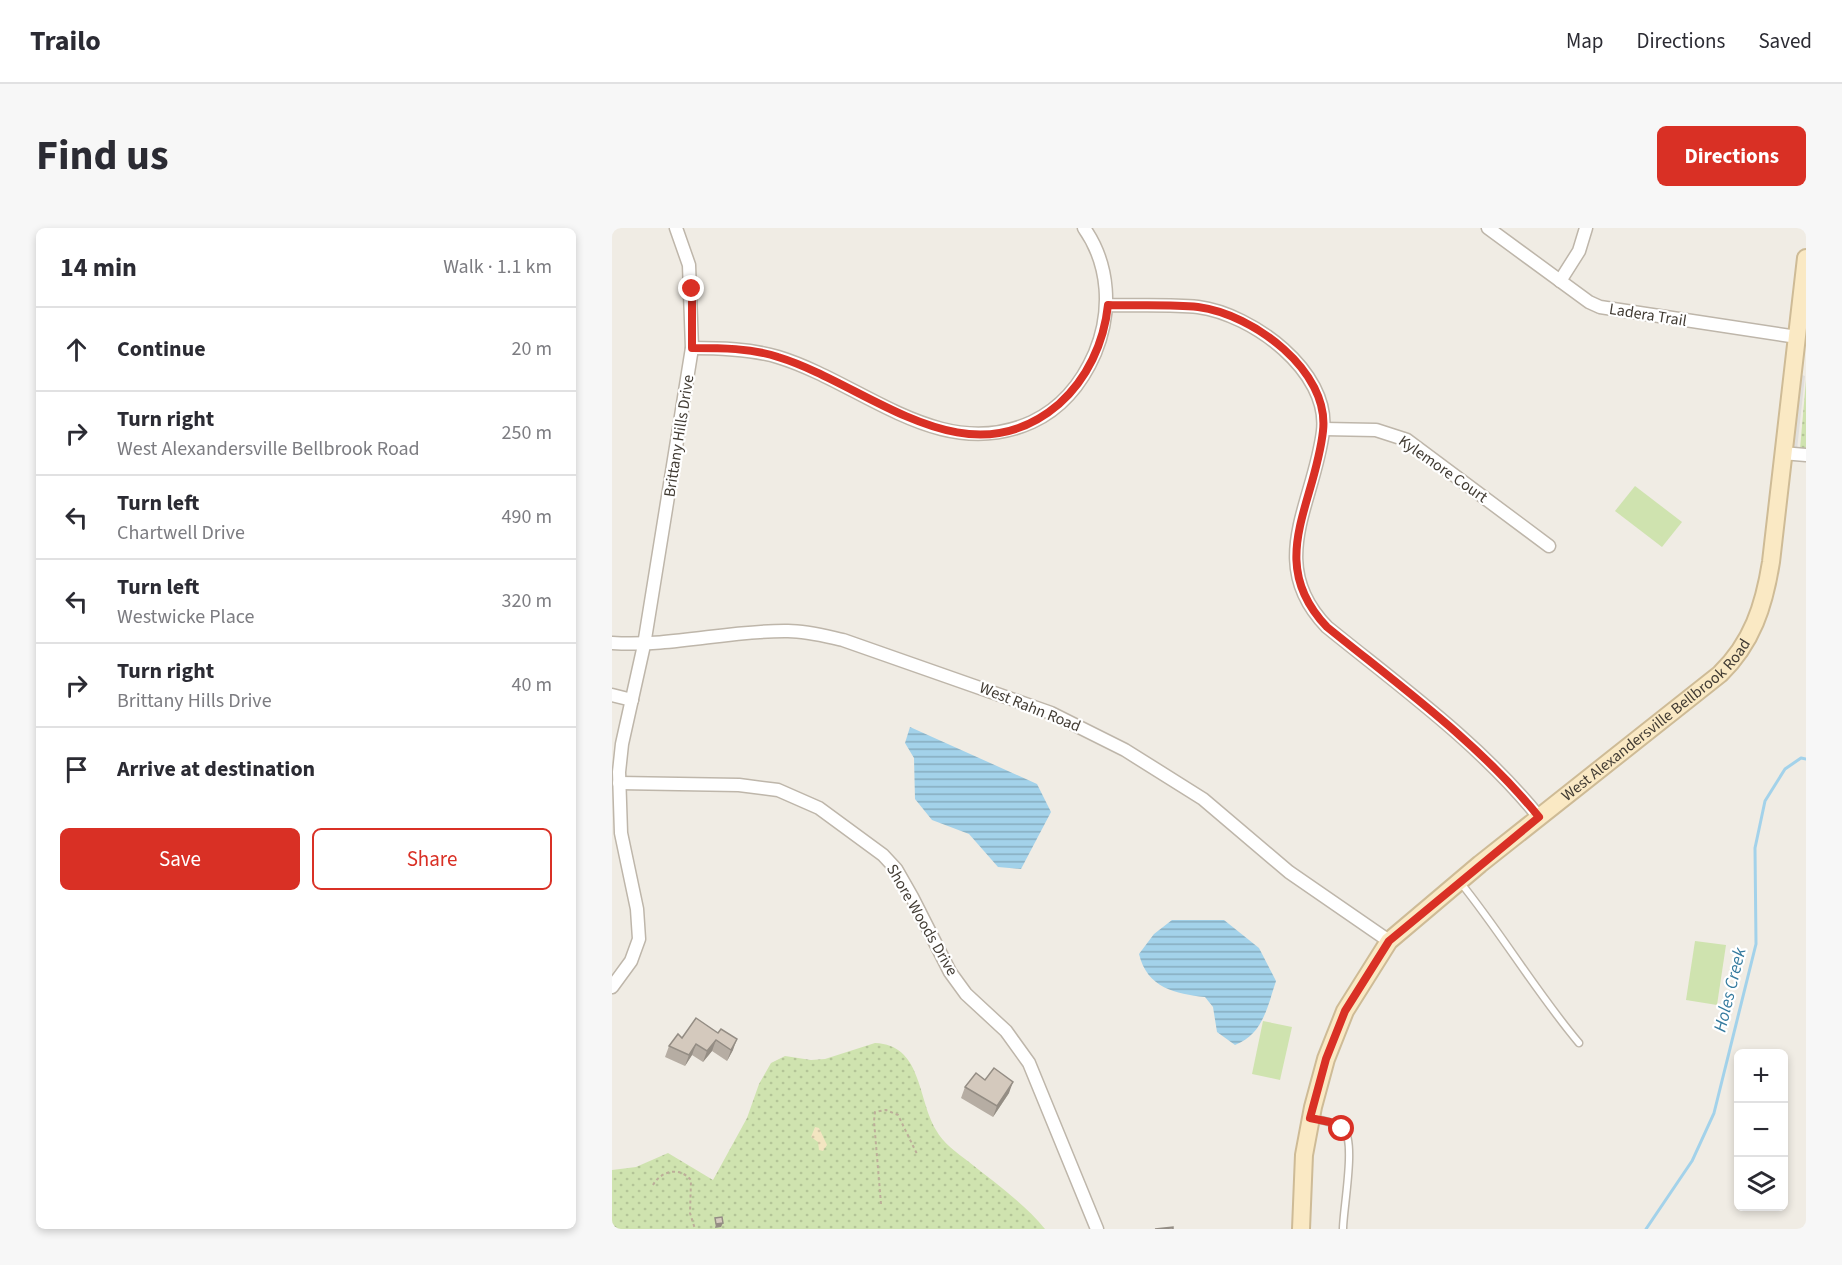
<!DOCTYPE html>
<html lang="en">
<head>
<meta charset="utf-8">
<style>
	:root { --surface:#fff; --page:#f7f7f7; --text:#2b2b33; --muted:#7c7c81; --line:#e1e1e2; --accent:#d93025 }
	body { margin:0; font-family:"Source Sans 3",sans-serif; background:var(--page); color:var(--text) }
	.controls { position:absolute; right:18px; bottom:18px; display:grid; overflow:hidden; border-radius:9px; box-shadow:0 3px 9px #0003 }
	.controls button { width:54px; height:54px; display:grid; place-items:center; padding:0; border:0; border-bottom:2px solid var(--line); background:var(--surface); color:var(--text); font:30px sans-serif }
	.stop { position:absolute; width:18px; height:18px; margin:-14px; border:4px solid #d93025; border-radius:50%; background:#fff }
	.stop.end { background:#d93025; border-color:#fff; box-shadow:0 2px 6px #0008 }
	.list { margin:0; padding:0; list-style:none }
	h2 { display:flex; justify-content:space-between; align-items:center; height:78px; margin:0; padding:0 24px; font-size:26px }
	h2 small { font-size:20px; font-weight:400; color:var(--muted) }
	.list li { display:grid; grid-template-columns:39px 1fr auto; gap:18px; align-items:center; box-sizing:border-box; height:84px; padding:0 24px; border-top:2px solid var(--line) }
	.list b { display:block; font-size:22px; white-space:nowrap }
	.list p { margin:0; font-size:20px; white-space:nowrap; color:var(--muted) }
	.list em { font-size:20px; font-style:normal; color:var(--muted) }
	.actions { display:flex; gap:12px; padding:18px 24px }
	.actions a { flex:1; padding:14px 0; border:2px solid var(--accent); border-radius:9px; text-align:center; font-size:21px; color:var(--accent) }
	.actions .main { background:var(--accent); color:#fff }
	.icon { flex:none; width:33px; height:33px; fill:none; stroke:currentColor; stroke-width:2; stroke-linecap:round; stroke-linejoin:round }
	.map { position:relative; flex:none; width:1194px; height:1001px; overflow:hidden; border-radius:9px }
	header { display:flex; align-items:center; gap:36px; box-sizing:border-box; height:84px; padding:0 30px; background:var(--surface); border-bottom:2px solid var(--line) }
	header strong { font-size:28px }
	nav { display:flex; gap:33px; margin-inline-start:auto; font-size:21px }
	.intro { display:flex; align-items:center; justify-content:space-between; box-sizing:border-box; height:144px; padding:0 36px }
	h1 { margin:0; font-size:42px }
	.button { padding:15px 27px; border-radius:9px; background:var(--accent); color:#fff; font-size:21px; font-weight:700 }
	main { display:flex; gap:36px; padding:0 36px }
	aside { flex:1; background:var(--surface); border-radius:9px; box-shadow:0 3px 9px #0003 }
	.map>svg:first-child { display:block }
</style>
</head>
<body>
<header>
<strong>Trailo</strong>
<nav><a>Map</a><a>Directions</a><a>Saved</a></nav>
</header>
<div class="intro"><h1>Find us</h1><a class="button">Directions</a></div>
<main>
<aside>
<h2>14 min<small>Walk · 1.1 km</small></h2>
<ul class="list">
<li><svg class="icon" aria-label="ahead" viewBox="0 0 24 24"><path d="M12 20V5M6 11l6-6 6 6"/></svg><div><b>Continue</b></div><em>20 m</em></li>
<li><svg class="icon" aria-label="right" viewBox="0 0 24 24"><path d="M7 20v-9h11M14 6l5 5-5 5"/></svg><div><b>Turn right</b><p>West Alexandersville Bellbrook Road</p></div><em>250 m</em></li>
<li><svg class="icon" aria-label="left" viewBox="0 0 24 24"><path d="M17 20v-9H6M10 6l-5 5 5 5"/></svg><div><b>Turn left</b><p>Chartwell Drive</p></div><em>490 m</em></li>
<li><svg class="icon" aria-label="left" viewBox="0 0 24 24"><path d="M17 20v-9H6M10 6l-5 5 5 5"/></svg><div><b>Turn left</b><p>Westwicke Place</p></div><em>320 m</em></li>
<li><svg class="icon" aria-label="right" viewBox="0 0 24 24"><path d="M7 20v-9h11M14 6l5 5-5 5"/></svg><div><b>Turn right</b><p>Brittany Hills Drive</p></div><em>40 m</em></li>
<li><svg class="icon" aria-label="arrive" viewBox="0 0 24 24"><path d="M6 21V4h12l-3 4 3 4H6"/></svg><div><b>Arrive at destination</b></div></li>
</ul>
<div class="actions"><a class="main">Save</a><a>Share</a></div>
</aside>
<div class="map">
<svg width="1194" height="1001" viewBox="0 0 1194 1001">
	<defs>
		<pattern id="green-dots" width="8" height="8" patternUnits="userSpaceOnUse" patternTransform="scale(1.5)"><rect width="8" height="8" fill="#cfe3af"/><path d="M2 2h.1M6 6h.1" fill="none" stroke="#b3c497" stroke-width="1.8" stroke-linecap="round"/></pattern>
		<pattern id="sand-dots" width="8" height="8" patternUnits="userSpaceOnUse" patternTransform="scale(1.5)"><rect width="8" height="8" fill="#f3e5c1"/><path d="M2 2h.1M6 6h.1" fill="none" stroke="#d2c5a6" stroke-width="1.8" stroke-linecap="round"/></pattern>
		<pattern id="water-rules" width="6" height="5" patternUnits="userSpaceOnUse" patternTransform="scale(1.5)"><rect width="6" height="5" fill="#a3d2ea"/><path d="M0 2.5h6" fill="none" stroke="#86acbe"/></pattern>
	</defs>
	<rect width="100%" height="100%" fill="#f0ece4"/>
	<!-- green -->
	<g fill="url(#green-dots)">
		<path d="M1194 152V221H1188Z"/>
		<path d="M263 815C310 817 305 869 324 902 331 915 345 925 357 934 383 955 412 975 433 1001H0V942L24 939 56 925 101 952 135 890 147 856 159 835 173 828 199 832 213 831Z"/>
	</g>
	<!-- sand -->
	<path fill="url(#sand-dots)" d="M203 899 207 900 215 917 211 923 207 922 206 914 199 909Z"/>
	<!-- pitch -->
	<g fill="#cfe3af">
		<path d="M1023 258 1070 294 1050 319 1003 283Z"/>
		<path d="M1083 713 1114 717 1105 777 1074 772Z"/>
		<path d="M651 793 680 799 668 852 640 846Z"/>
	</g>
	<!-- parking -->
	<path fill="#e1dfdc" d="M1186 146 1193 148 1185 222 1178 218Z"/>
	<!-- water -->
	<g fill="url(#water-rules)">
		<path d="M298 499 425 556 439 584 409 641 386 639 357 606 320 592 303 571 302 530 293 515Z"/>
		<path d="M560 692H612L647 720 664 753C655 780 651 806 623 817L605 804 601 779 593 769C564 766 535 760 527 726L542 706Z"/>
	</g>
	<g fill="none" stroke-linecap="round" stroke-linejoin="round">
		<!-- stream -->
		<path stroke="#a3d2ea" stroke-width="3" d="M1034 1001 1080 933 1102 885 1144 716 1143 620 1153 573 1173 541 1189 530 1194 531"/>
		<defs>
			<g id="service">
				<path d="M848 654C890 706 924 764 967 815"/>
				<path d="M701 891C711 892 724 895 732 902 744 914 731 982 731 1001"/>
			</g>
			<g id="minor">
				<path d="M876 0 977 74 988 79 1185 109"/>
				<path d="M948 53 967 23 974 0"/>
				<path d="M496 77C525 78 557 76 586 79 640 86 718 143 711 203 702 276 653 335 715 399 789 459 867 515 927 589"/>
				<path d="M80 120C109 120 139 121 166 129 251 155 328 236 420 194 450 180 470 155 483 125 500 84 498 37 472 0"/>
				<path d="M712 201 764 202 795 212 937 318"/>
				<path d="M1170 225 1194 227"/>
				<path d="M0 415C60 419 117 402 176 403 195 403 213 408 231 412L439 485 513 522 591 571 677 644 777 713"/>
				<path d="M0 467 20 472"/>
				<path d="M7 555 127 557 166 562 207 580 271 627 284 641 300 669 338 744 354 766 394 803 417 835 485 1001"/>
				<path d="M0 759 19 733 27 711 25 681 9 605 7 544 10 516 32 417 80 120 77 37 64 0"/>
			</g>
			<g id="secondary">
				<path id="s1" d="M689 1001 692 927 701 879 714 831 733 783 777 713 868 636 1108 446C1140 415 1152 378 1159 334L1194 30"/>
			</g>
		</defs>
		<!-- service casing -->
		<use href="#service" stroke="#beb6aa" stroke-width="9"/>
		<!-- minor casing -->
		<use href="#minor" stroke="#beb6aa" stroke-width="15"/>
		<!-- secondary casing -->
		<use href="#secondary" stroke="#cebb96" stroke-width="20"/>
		<!-- path -->
		<g stroke="#bcad99" stroke-width="2" stroke-dasharray="3 3" stroke-linecap="butt">
			<path d="M41 957C49 943 67 938 79 952L78 985 83 1001"/>
			<path d="M269 976 262 893 263 884 274 882 286 887 305 926"/>
		</g>
		<!-- service -->
		<use href="#service" stroke="#fff" stroke-width="6"/>
		<!-- minor -->
		<use href="#minor" stroke="#fff" stroke-width="12"/>
		<!-- secondary -->
		<use href="#secondary" stroke="#fae9c4" stroke-width="16"/>
	</g>
	<!-- wall -->
	<g fill="#b6ada3">
		<path d="M84 790 121 822 115 833 100 823 91 834 80 827 73 838 53 829 57 818 70 810Z"/>
		<path d="M373 852 397 865 381 889 349 870 353 859Z"/>
	</g>
	<!-- shaded-wall -->
	<g fill="#948d84">
		<path d="M125 811 121 822 115 833 119 822Z"/>
		<path d="M104 812 100 823 91 834 95 823Z"/>
		<path d="M84 816 80 827 73 838 77 827Z"/>
		<path d="M401 854 397 865 381 889 385 878Z"/>
		<path d="M111 995 109 999 103 1000 104 996Z"/>
	</g>
	<!-- building -->
	<g fill="#d4c9bd" stroke="#948d84" stroke-width="1.5">
		<path d="M84 790 106 805 109 801 125 811 119 822 104 812 95 823 84 816 77 827 57 818 66 806 70 810Z"/>
		<path d="M382 840 401 854 385 878 353 859 364 845 373 852Z"/>
		<path d="M110 989 111 995 104 996 103 990Z"/>
		<path d="M561 999V1001H543Z"/>
	</g>
	<g fill="none" stroke-linecap="round" stroke-linejoin="round">
		<!-- route -->
		<path stroke="#d93025" stroke-width="8" d="M80 61V120C109 120 139 120 166 129 257 157 354 256 447 176 475 151 492 115 496 77 525 78 557 76 586 79 641 86 718 143 711 203 703 277 653 334 715 399 789 459 867 515 927 589L777 713 733 783 714 831 698 890 718 894 730 901"/>
	</g>
	<g text-anchor="middle" dominant-baseline="central" stroke-width="4.5" stroke-linejoin="round" paint-order="stroke">
		<!-- street labels -->
		<g font-size="16" fill="#423c34" stroke="#fff">
			<text transform="translate(1036 87) rotate(9)">Ladera Trail</text>
			<text transform="translate(67 208) rotate(-81)">Brittany Hills Drive</text>
			<text transform="translate(831 241) rotate(35)">Kylemore Court</text>
			<text transform="translate(418 479) rotate(22)">West Rahn Road</text>
			<text stroke="none"><textPath href="#s1" startOffset="654">West Alexandersville Bellbrook Road</textPath></text>
			<text transform="translate(310 692) rotate(60)">Shore Woods Drive</text>
		</g>
		<!-- water labels -->
		<g font-size="18" font-style="italic" fill="#347a9e" stroke="#fff">
			<text transform="translate(1118 762) rotate(-76)">Holes Creek</text>
		</g>
	</g>
</svg>
<div class="controls">
<button>+</button>
<button>−</button>
<button><svg class="icon" aria-label="layers" viewBox="0 0 24 24"><path d="M12 4l9 5-9 5-9-5zM3 14l9 5 9-5"/></svg></button>
</div>
<div class="stop" style="left:730px;top:901px"></div>
<div class="stop end" style="left:80px;top:61px"></div>
</div>
</main>
</body>
</html>
